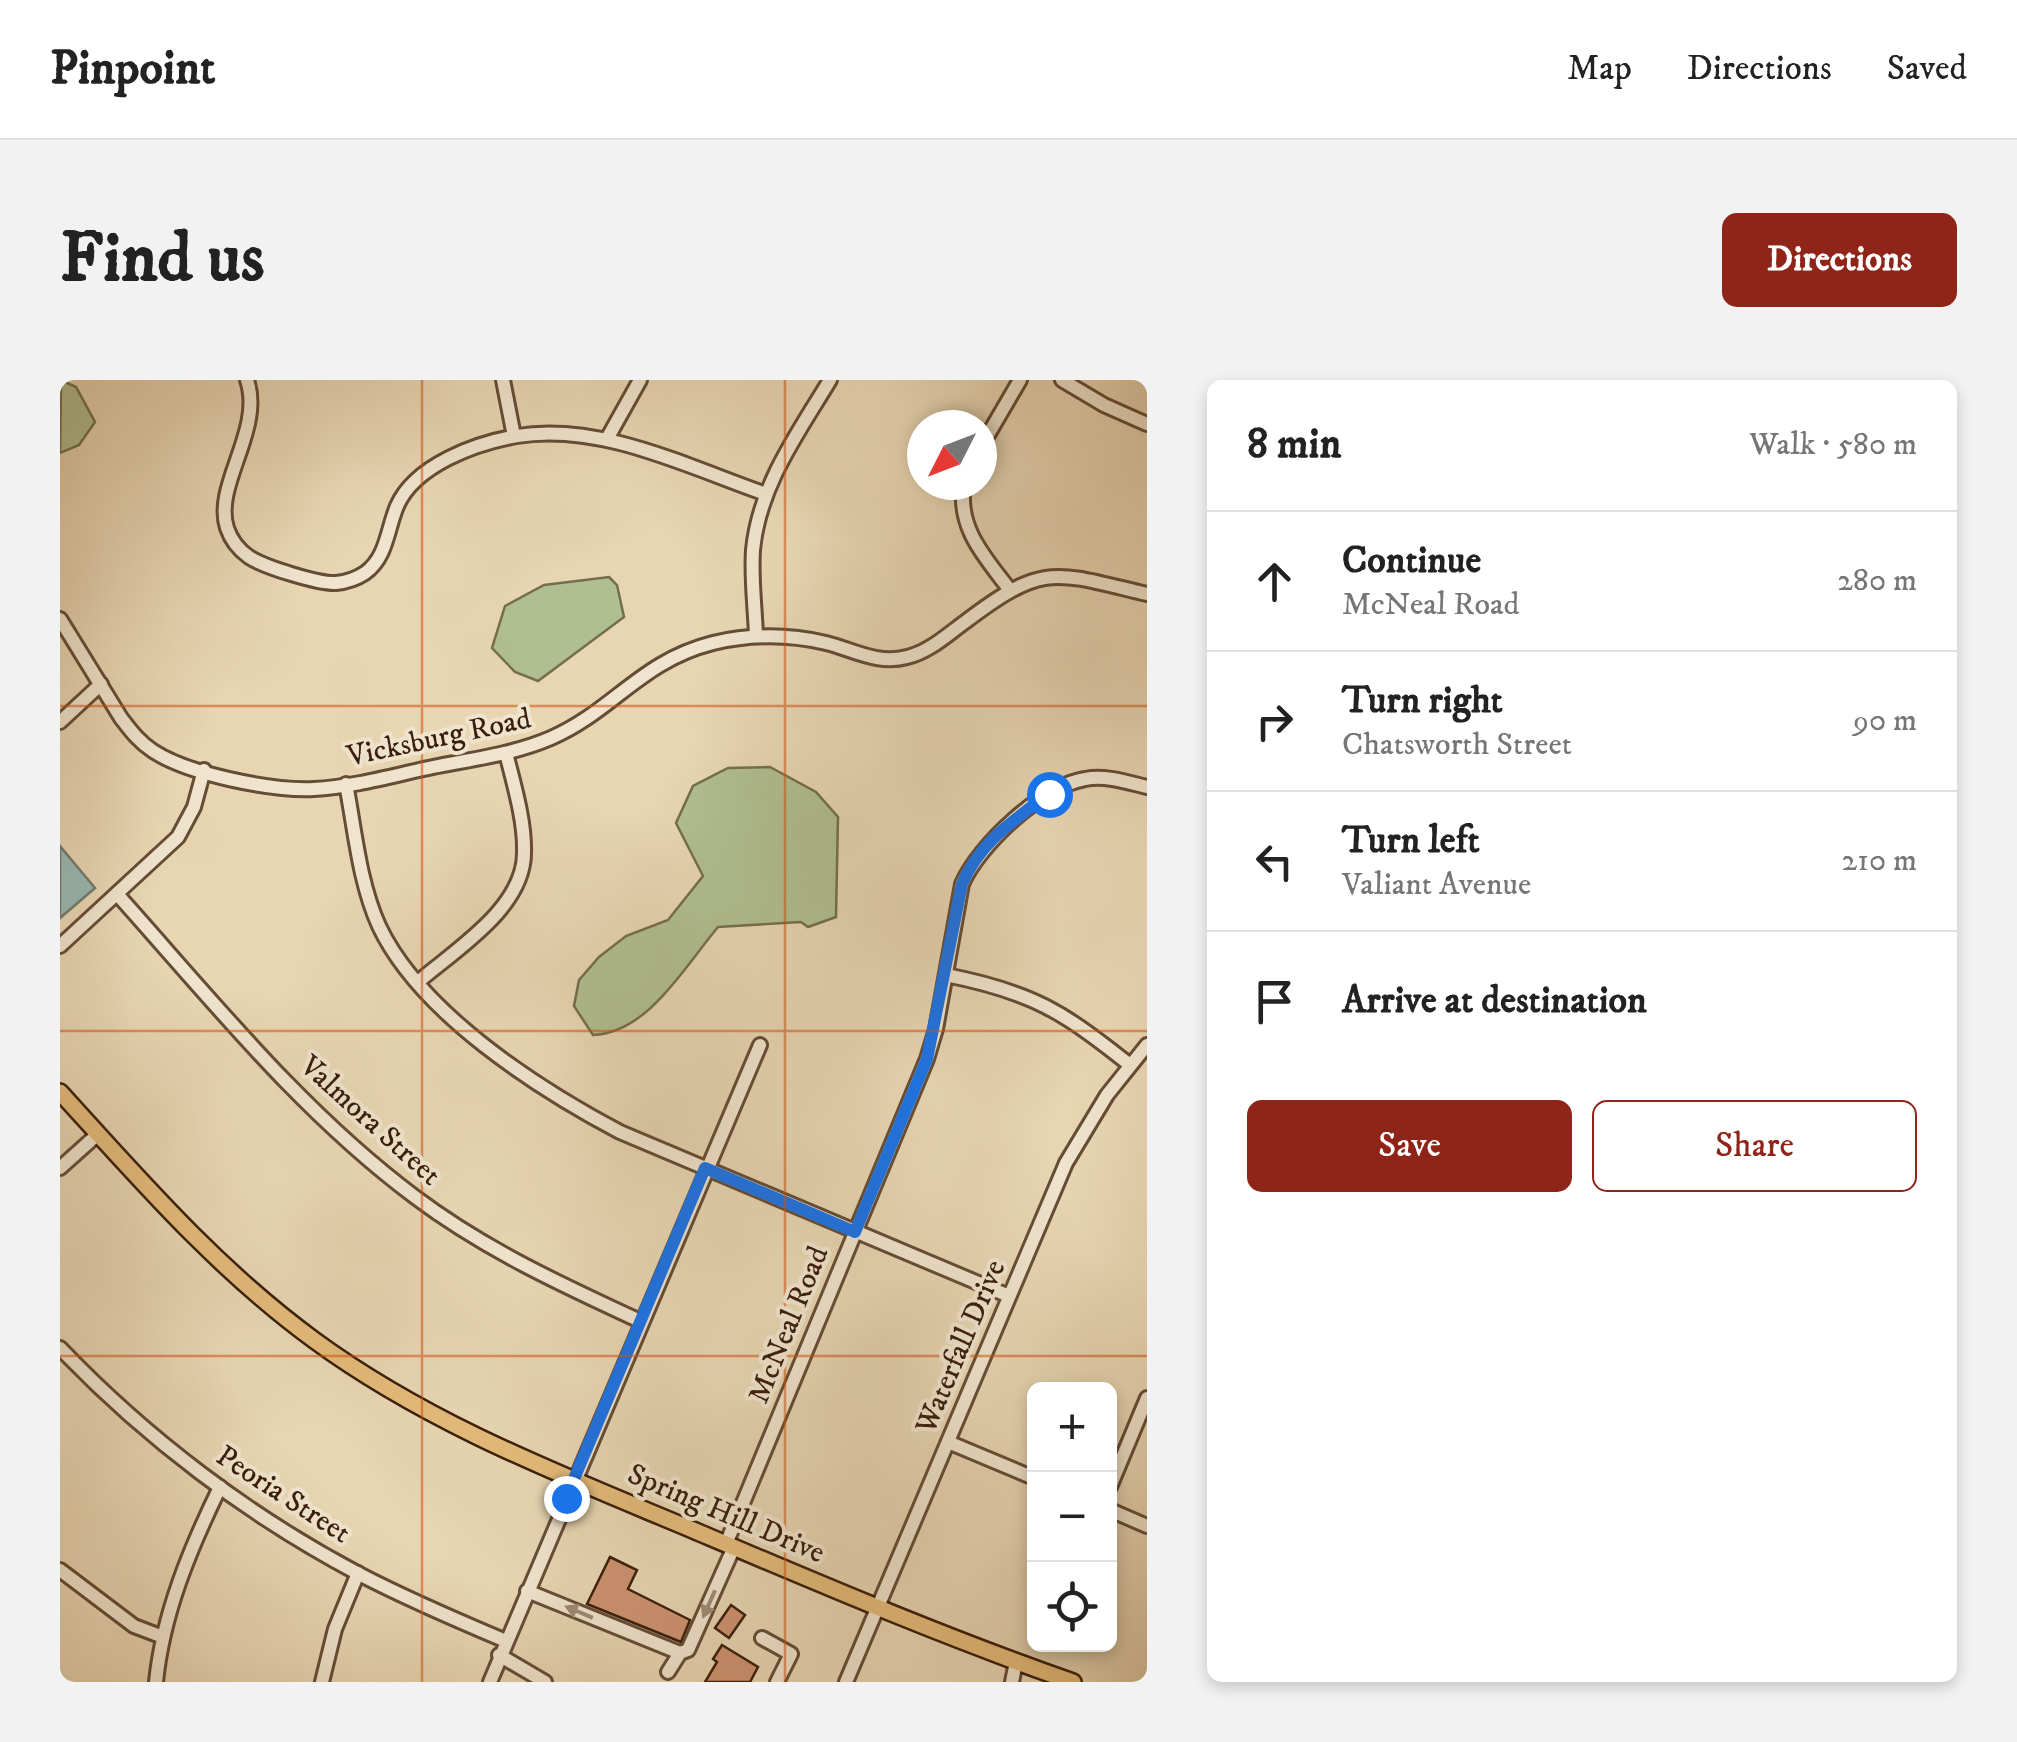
<!DOCTYPE html>
<html lang="en">
<head>
<meta charset="utf-8">
<style>
	:root { --surface:#fff; --page:#f2f2f2; --text:#222; --muted:#767676; --line:#e0e0e0; --accent:#8f2418 }
	body { margin:0; font-family:"IM FELL DW Pica",serif; background:var(--page); color:var(--text) }
	.controls { position:absolute; right:30px; bottom:30px; display:grid; overflow:hidden; border-radius:15px; box-shadow:0 5px 15px #0003 }
	.controls button { width:90px; height:90px; display:grid; place-items:center; padding:0; border:0; border-bottom:2px solid var(--line); background:var(--surface); color:var(--text); font:50px sans-serif }
	.compass { position:absolute; left:847px; top:30px; width:90px; height:90px; border-radius:50%; background:var(--surface); box-shadow:0 5px 15px #0003; rotate:228deg }
	.stop { position:absolute; width:30px; height:30px; margin:-22px; border:8px solid #1a73e8; border-radius:50%; background:#fff }
	.stop.end { background:#1a73e8; border-color:#fff; box-shadow:0 2px 10px #0008 }
	.list { margin:0; padding:0; list-style:none }
	h2 { display:flex; justify-content:space-between; align-items:center; height:130px; margin:0; padding:0 40px; font-size:42px }
	h2 small { font-size:32px; font-weight:400; color:var(--muted) }
	.list li { display:grid; grid-template-columns:65px 1fr auto; gap:30px; align-items:center; box-sizing:border-box; height:140px; padding:0 40px; border-top:2px solid var(--line) }
	.list b { display:block; font-size:38px; white-space:nowrap }
	.list p { margin:0; font-size:32px; white-space:nowrap; color:var(--muted) }
	.list em { font-size:32px; font-style:normal; color:var(--muted) }
	.actions { display:flex; gap:20px; padding:30px 40px }
	.actions a { flex:1; padding:22px 0; border:2px solid var(--accent); border-radius:15px; text-align:center; font-size:35px; color:var(--accent) }
	.actions .main { background:var(--accent); color:#fff }
	.icon { flex:none; width:55px; height:55px; fill:none; stroke:currentColor; stroke-width:2; stroke-linecap:round; stroke-linejoin:round }
	.map { position:relative; flex:none; width:1087px; height:1302px; overflow:hidden; border-radius:15px }
	header { display:flex; align-items:center; gap:60px; box-sizing:border-box; height:140px; padding:0 50px; background:var(--surface); border-bottom:2px solid var(--line) }
	header strong { font-size:48px }
	nav { display:flex; gap:55px; margin-inline-start:auto; font-size:35px }
	.intro { display:flex; align-items:center; justify-content:space-between; box-sizing:border-box; height:240px; padding:0 60px }
	h1 { margin:0; font-size:70px }
	.button { padding:25px 45px; border-radius:15px; background:var(--accent); color:#fff; font-size:35px; font-weight:700 }
	main { display:flex; gap:60px; padding:0 60px }
	aside { flex:1; background:var(--surface); border-radius:15px; box-shadow:0 5px 15px #0003 }
	.map>svg:first-child { display:block }
</style>
</head>
<body>
<header>
<strong>Pinpoint</strong>
<nav><a>Map</a><a>Directions</a><a>Saved</a></nav>
</header>
<div class="intro"><h1>Find us</h1><a class="button">Directions</a></div>
<main>
<div class="map">
<svg width="1087" height="1302" viewBox="0 0 1087 1302">
	<rect width="100%" height="100%" fill="#e8d6b3"/>
	<filter id="stains"><feTurbulence type="fractalNoise" baseFrequency=".002" numOctaves="4"/><feColorMatrix values="0 0 0 0 .2 0 0 0 0 .09 0 0 0 0 .02 0 0 0 .5 -.17"/></filter>
	<radialGradient id="worn" r=".72"><stop offset=".6" stop-color="#630" stop-opacity="0"/><stop offset="1" stop-color="#630" stop-opacity=".3"/></radialGradient>
	<!-- green -->
	<g fill="#b0bf91" stroke="#746e4e" stroke-width="2.5">
		<path d="M1 0 16 7 35 42 19 65 0 73Z"/>
		<path d="M549 197 557 205 564 237 478 301 455 292 432 268 445 226 484 205Z"/>
		<path d="M710 387 756 412 778 437 776 537 748 547 741 542 658 547C625 586 588 653 533 655L514 626 519 600 539 577 566 556 608 540 643 496 616 443 633 406 668 388Z"/>
	</g>
	<!-- water -->
	<path fill="#98b8b3" stroke="#727a70" stroke-width="2.5" d="M0 466 35 508 0 538Z"/>
	<!-- building -->
	<g fill="#cd9271" stroke="#391e0b" stroke-width="2.5">
		<path d="M550 1177 577 1190 568 1209 630 1240 621 1262 527 1224Z"/>
		<path d="M671 1225 685 1235 669 1258 655 1248Z"/>
		<path d="M662 1265 698 1287 690 1302H645L657 1282 653 1279Z"/>
	</g>
	<g fill="none" stroke-linecap="round" stroke-linejoin="round">
		<defs>
			<g id="minor">
				<path d="M187 0C204 50 153 105 167 148 171 160 179 170 189 177 204 187 259 204 276 203 286 202 296 199 305 193 327 177 327 150 337 126 355 85 416 63 457 56 540 42 628 87 706 114"/>
				<path d="M443 0 454 56"/>
				<path d="M1002 0 1044 25 1087 44"/>
				<path d="M547 59 580 0"/>
				<path d="M922 65 960 0"/>
				<path d="M904 105C897 148 925 177 949 209"/>
				<path d="M0 239 61 338C71 351 79 362 93 371 128 394 211 411 254 409 293 407 335 395 373 387 413 379 454 374 491 358 553 331 581 281 653 263 691 254 728 254 766 263 794 270 818 285 847 277 869 272 887 255 905 242 984 182 994 192 1087 214"/>
				<path d="M696 256C695 227 691 198 693 170 699 106 738 53 770 0"/>
				<path d="M0 342 41 304"/>
				<path d="M286 404C295 450 299 502 319 546 360 633 477 708 560 752L949 916"/>
				<path d="M57 514C151 619 241 732 355 817 424 869 502 905 580 941"/>
				<path d="M0 566 118 457 134 427 144 390"/>
				<path d="M886 595C972 612 1002 631 1070 685"/>
				<path d="M358 602C395 570 464 528 464 473 465 441 454 405 446 373"/>
				<path d="M0 788 38 754"/>
				<path d="M0 968C86 1058 189 1136 299 1194 347 1219 396 1240 446 1261"/>
				<path d="M888 1062 974 1098"/>
				<path d="M1050 1107 1087 1018"/>
				<path d="M1050 1130 1087 1146"/>
				<path d="M666 1164 867 679 876 649 902 504C919 465 982 406 1025 399 1046 395 1066 402 1087 407"/>
				<path d="M0 1190 74 1246 103 1257"/>
				<path d="M467 1211 620 1273"/>
				<path d="M702 1258 731 1274 717 1302"/>
				<path d="M439 1275 485 1302"/>
				<path d="M608 1292 620 1273 628 1270 674 1167"/>
				<path d="M96 1302C103 1233 130 1169 160 1107"/>
				<path d="M262 1302 275 1249 298 1193"/>
				<path d="M430 1302 700 665"/>
				<path d="M786 1302 1006 783 1047 715 1087 665"/>
				<path d="M952 1302 956 1282"/>
			</g>
			<path id="major" d="M0 712C80 800 158 890 254 960 370 1045 502 1095 633 1150 758 1203 884 1257 1013 1302"/>
		</defs>
		<!-- minor casing -->
		<use href="#minor" stroke="#654c35" stroke-width="18"/>
		<!-- major casing -->
		<use href="#major" stroke="#391e0b" stroke-width="20"/>
		<!-- minor -->
		<use href="#minor" stroke="#f0e4ce" stroke-width="12"/>
		<!-- major -->
		<use href="#major" stroke="#e4bb7a" stroke-width="15"/>
	</g>
	<!-- one-way arrows -->
	<defs><path id="oneway-solid" d="M-6-.8H1V-3.2L6.5 0L1 3.2V.8H-6Z" transform="scale(2.5)"/></defs>
	<g fill="#9e8b76">
		<use href="#oneway-solid" transform="translate(649 1224) rotate(114)"/>
		<use href="#oneway-solid" transform="translate(519 1232) rotate(-157)"/>
	</g>
	<g fill="none" stroke-linecap="round" stroke-linejoin="round">
		<!-- route -->
		<path stroke="#1a73e8" stroke-width="12" d="M506 1118 645 788 795 852 867 679 902 504C920 462 954 440 989 414"/>
	</g>
	<!-- grid -->
	<path fill="none" stroke="#ce500c" stroke-width="2.5" stroke-opacity="0.55" d="M362 0V1302M725 0V1302M0 326H1087M0 651H1087M0 976H1087"/>
	<g text-anchor="middle" dominant-baseline="central" stroke-width="8" stroke-linejoin="round" paint-order="stroke">
		<!-- street labels -->
		<g font-size="30" fill="#391e0b" stroke="#f0e4ce">
			<text transform="translate(379 358) rotate(-12)">Vicksburg Road</text>
			<text transform="translate(310 741) rotate(42)">Valmora Street</text>
			<text transform="translate(729 945) rotate(-68)">McNeal Road</text>
			<text transform="translate(901 967) rotate(-67)">Waterfall Drive</text>
			<text transform="translate(223 1115) rotate(33)">Peoria Street</text>
			<text transform="translate(666 1134) rotate(23)">Spring Hill Drive</text>
		</g>
	</g>
	<rect width="100%" height="100%" filter="url(#stains)"/>
	<rect width="100%" height="100%" fill="url(#worn)"/>
</svg>
<div class="controls">
<button>+</button>
<button>−</button>
<button><svg class="icon" aria-label="locate" viewBox="0 0 24 24"><circle cx="12" cy="12" r="6"/><path d="M12 2v4M12 18v4M2 12h4M18 12h4"/></svg></button>
</div>
<svg class="compass" viewBox="-18 -18 36 36"><path d="M0-13l5 13h-10z" fill="#e53935"/><path d="M0 13l5-13h-10z" fill="#767676"/></svg>
<div class="stop" style="left:989px;top:414px"></div>
<div class="stop end" style="left:506px;top:1118px"></div>
</div>
<aside>
<h2>8 min<small>Walk · 580 m</small></h2>
<ul class="list">
<li><svg class="icon" aria-label="ahead" viewBox="0 0 24 24"><path d="M12 20V5M6 11l6-6 6 6"/></svg><div><b>Continue</b><p>McNeal Road</p></div><em>280 m</em></li>
<li><svg class="icon" aria-label="right" viewBox="0 0 24 24"><path d="M7 20v-9h11M14 6l5 5-5 5"/></svg><div><b>Turn right</b><p>Chatsworth Street</p></div><em>90 m</em></li>
<li><svg class="icon" aria-label="left" viewBox="0 0 24 24"><path d="M17 20v-9H6M10 6l-5 5 5 5"/></svg><div><b>Turn left</b><p>Valiant Avenue</p></div><em>210 m</em></li>
<li><svg class="icon" aria-label="arrive" viewBox="0 0 24 24"><path d="M6 21V4h12l-3 4 3 4H6"/></svg><div><b>Arrive at destination</b></div></li>
</ul>
<div class="actions"><a class="main">Save</a><a>Share</a></div>
</aside>
</main>
</body>
</html>
